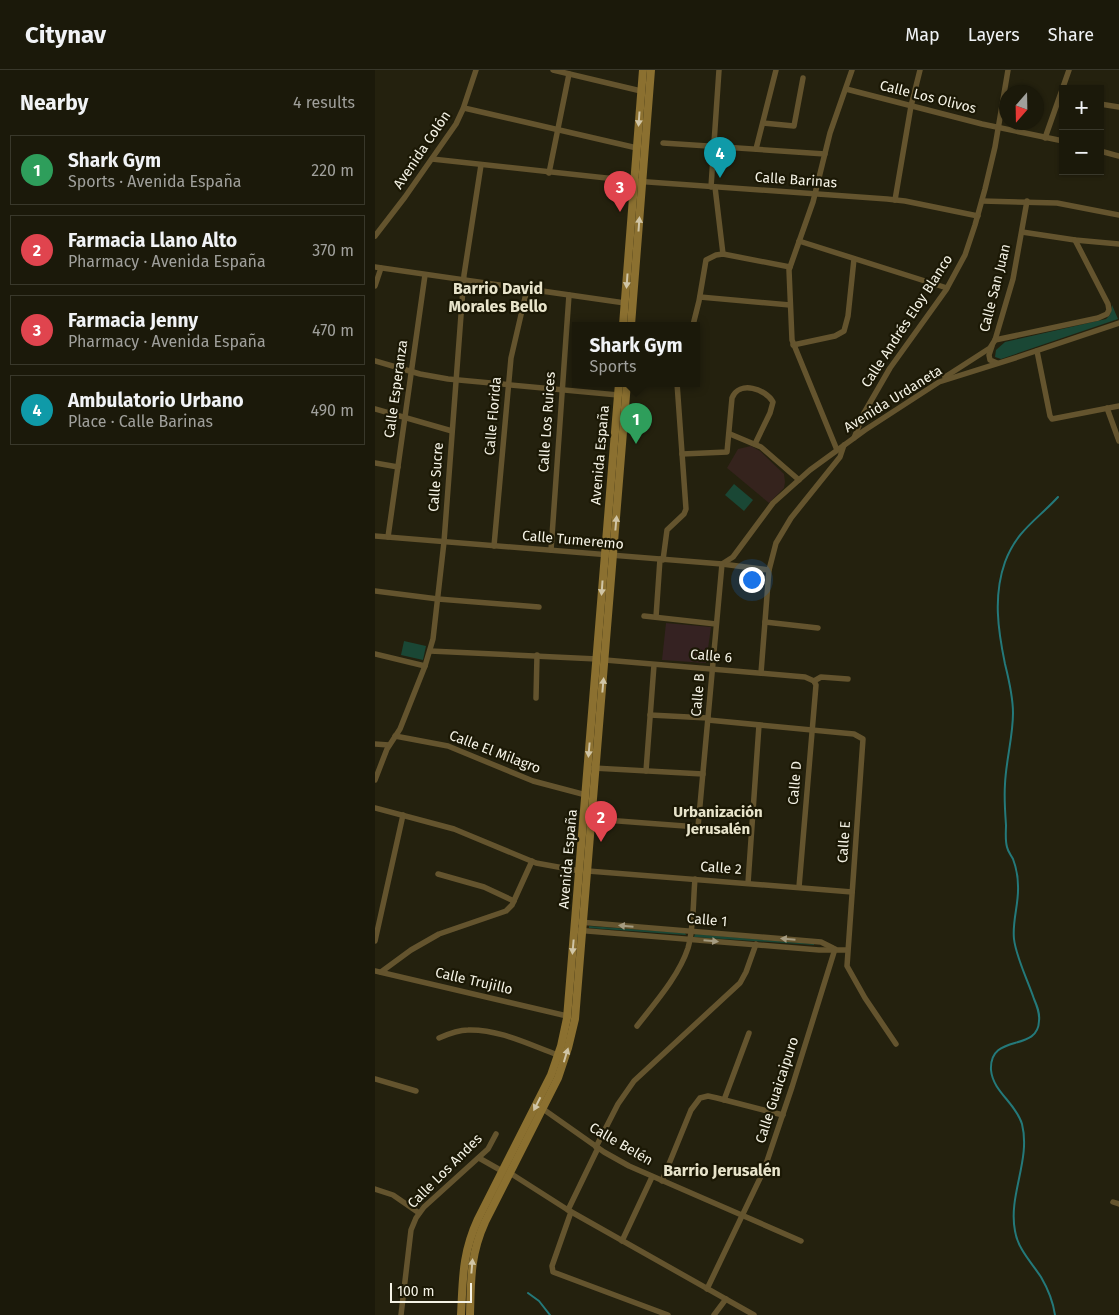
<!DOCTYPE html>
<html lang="en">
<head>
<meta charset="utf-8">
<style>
	:root { --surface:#1b190a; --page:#282618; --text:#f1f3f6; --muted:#a0a09c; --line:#39382b; --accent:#ea580c }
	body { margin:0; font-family:"Fira Sans",sans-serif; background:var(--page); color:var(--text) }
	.controls { position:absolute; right:15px; top:15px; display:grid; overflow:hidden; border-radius:0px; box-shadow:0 1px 4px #0004 }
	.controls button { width:45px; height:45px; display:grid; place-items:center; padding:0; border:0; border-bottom:1px solid var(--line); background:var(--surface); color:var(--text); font:25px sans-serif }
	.compass { position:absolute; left:624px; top:15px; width:45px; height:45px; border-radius:50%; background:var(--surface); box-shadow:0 1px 4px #0004; rotate:200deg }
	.scale { position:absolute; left:15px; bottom:12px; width:82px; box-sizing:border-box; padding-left:5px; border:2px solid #f5f3e6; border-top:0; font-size:14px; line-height:18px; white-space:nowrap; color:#f5f3e6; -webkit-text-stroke:4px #1b1805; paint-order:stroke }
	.you { position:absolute; left:376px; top:509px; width:18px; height:18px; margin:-12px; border:4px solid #fff; border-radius:50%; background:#1a73e8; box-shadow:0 0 0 8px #1a73e833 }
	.badge { display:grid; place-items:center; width:32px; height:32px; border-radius:50%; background:var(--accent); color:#fff; font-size:16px; font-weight:700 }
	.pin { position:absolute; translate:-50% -41px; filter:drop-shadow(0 1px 2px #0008) }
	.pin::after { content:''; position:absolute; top:26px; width:18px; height:15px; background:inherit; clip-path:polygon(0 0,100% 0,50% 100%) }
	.popup { position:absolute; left:197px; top:252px; width:128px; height:65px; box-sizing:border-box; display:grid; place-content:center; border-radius:0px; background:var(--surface); filter:drop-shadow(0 1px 4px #0005); font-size:16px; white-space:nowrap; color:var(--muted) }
	.popup b { font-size:19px; color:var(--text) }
	.popup::after { content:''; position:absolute; left:50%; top:100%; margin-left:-10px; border:10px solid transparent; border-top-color:var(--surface) }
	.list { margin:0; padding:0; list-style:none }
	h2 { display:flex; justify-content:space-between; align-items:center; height:65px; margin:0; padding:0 20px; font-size:21px }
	h2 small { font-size:16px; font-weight:400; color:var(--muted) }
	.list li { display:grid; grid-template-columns:32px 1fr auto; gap:15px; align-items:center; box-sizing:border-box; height:70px; margin:0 10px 10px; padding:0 10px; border:1px solid var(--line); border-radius:0px }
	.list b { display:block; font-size:19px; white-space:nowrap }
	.list p { margin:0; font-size:16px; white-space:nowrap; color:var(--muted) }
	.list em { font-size:16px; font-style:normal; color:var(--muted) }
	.map { position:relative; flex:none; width:744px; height:1245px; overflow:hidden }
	header { display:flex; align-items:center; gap:30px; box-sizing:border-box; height:70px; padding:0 25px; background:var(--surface); border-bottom:1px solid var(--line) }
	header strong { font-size:24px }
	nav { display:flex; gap:28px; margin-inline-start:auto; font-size:18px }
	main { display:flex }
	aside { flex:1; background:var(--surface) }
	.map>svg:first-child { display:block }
</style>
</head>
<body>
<header>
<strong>Citynav</strong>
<nav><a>Map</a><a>Layers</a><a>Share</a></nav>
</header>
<main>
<aside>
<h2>Nearby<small>4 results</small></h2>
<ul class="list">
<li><span class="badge" style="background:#2e9e5b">1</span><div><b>Shark Gym</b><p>Sports · Avenida España</p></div><em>220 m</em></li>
<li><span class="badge" style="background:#e0444e">2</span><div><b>Farmacia Llano Alto</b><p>Pharmacy · Avenida España</p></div><em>370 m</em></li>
<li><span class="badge" style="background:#e0444e">3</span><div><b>Farmacia Jenny</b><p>Pharmacy · Avenida España</p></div><em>470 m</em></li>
<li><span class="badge" style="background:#0f9aa8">4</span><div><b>Ambulatorio Urbano</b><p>Place · Calle Barinas</p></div><em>490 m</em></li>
</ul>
</aside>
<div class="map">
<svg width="744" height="1245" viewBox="0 0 744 1245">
	<rect width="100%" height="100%" fill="#24210e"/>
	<!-- education -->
	<path fill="#352222" d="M291 553 336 557 331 593 287 590Z"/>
	<!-- medical -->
	<path fill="#35231d" d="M376 376 385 381 409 404 410 412 409 418 394 433 352 398 363 379Z"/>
	<!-- green -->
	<g fill="#1a4735">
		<path d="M737 235 743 249 626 289 620 287 621 280 630 272 731 249 735 245Z"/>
		<path d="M359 414 378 430 369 441 350 425Z"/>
		<path d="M29 571 51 576 48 590 26 585Z"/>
		<path d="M214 856 310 863 311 865 214 858Z"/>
		<path d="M320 864 439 874V875L319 867Z"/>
	</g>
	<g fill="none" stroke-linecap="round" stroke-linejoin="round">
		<!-- stream -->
		<g stroke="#24797a" stroke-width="2">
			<path d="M153 1223 164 1231 175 1245"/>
			<path d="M680 1245C678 1231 673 1219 666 1207 656 1192 643 1179 640 1161 633 1125 656 1090 647 1054 641 1033 618 1022 616 1000 614 962 663 983 664 951 665 943 662 936 659 929 653 911 641 887 639 869 637 851 644 834 643 816 643 807 641 797 638 789 636 785 633 782 632 777 630 770 631 762 631 755 630 741 629 728 630 714 631 690 638 667 638 643 638 626 634 610 630 594 623 560 618 526 630 492 642 460 662 450 683 427"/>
		</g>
		<!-- street -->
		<g stroke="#64542e" stroke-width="5.5">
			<path d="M178 0 266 21"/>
			<path d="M471 19 607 54 688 71"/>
			<path d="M725 34 744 37"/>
			<path d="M89 38 262 78"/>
			<path d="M388 53 419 56 428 8"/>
			<path d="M670 68 694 0"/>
			<path d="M288 73 450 84"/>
			<path d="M381 79 401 0"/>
			<path d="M725 81 744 86"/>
			<path d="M57 89 259 111 512 129 530 131 603 146"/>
			<path d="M174 103 194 4"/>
			<path d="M336 117 344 0"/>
			<path d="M340 117 348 184"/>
			<path d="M520 130 536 36 545 0"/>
			<path d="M607 131 682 133 744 145"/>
			<path d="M647 162 700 170 744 174"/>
			<path d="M0 166 30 127 81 54 88 39 101 0"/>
			<path d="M424 171 572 218"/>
			<path d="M0 197 250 233"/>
			<path d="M0 216 6 198"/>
			<path d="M325 227 415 235"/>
			<path d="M318 255 324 231 331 190 341 185 348 184 415 197"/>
			<path d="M620 270 723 248 732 244 734 240 733 234 700 170"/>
			<path d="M418 275 460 266 469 261 473 246 479 189"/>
			<path d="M617 276 614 285 615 290 622 293"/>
			<path d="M662 281 675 346 677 349 744 336"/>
			<path d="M0 291 45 304 73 309 243 325"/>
			<path d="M570 307 615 278 620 270 638 209 652 131"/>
			<path d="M732 338 744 371"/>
			<path d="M0 339 77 361"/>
			<path d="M355 364 386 377 424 410"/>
			<path d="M479 368 489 343 515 298 571 220 590 185 600 155 610 119 620 77 633 0"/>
			<path d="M462 380 417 270 414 200 438 132 455 63 477 0"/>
			<path d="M307 384 352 382 357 328C364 310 391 319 398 332L395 343 380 374"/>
			<path d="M0 393 23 397"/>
			<path d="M0 466 347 494 394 500"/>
			<path d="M13 467 50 205"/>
			<path d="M119 476 136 288 152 219"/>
			<path d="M176 480 194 225"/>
			<path d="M288 490 292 460 309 444 311 439 302 313"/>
			<path d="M347 494 358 487 398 433 435 400 490 360 564 312 643 287 744 253"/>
			<path d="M0 521 63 529 164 537"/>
			<path d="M269 546 341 554"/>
			<path d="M281 547 285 489"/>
			<path d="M390 552 443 558"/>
			<path d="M55 581 222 589"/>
			<path d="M0 584 50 596"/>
			<path d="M230 590 430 607 439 611"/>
			<path d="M386 603 394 500 401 473 416 448 465 387 469 375"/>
			<path d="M439 611 446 607 473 609"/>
			<path d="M161 628 162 585"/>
			<path d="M275 645 333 648"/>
			<path d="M333 650 479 664 488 669 472 896 490 928 521 974"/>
			<path d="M20 666 73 676 158 711 211 725"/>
			<path d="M0 674 14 675"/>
			<path d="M218 698 328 704"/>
			<path d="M271 701 279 595"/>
			<path d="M0 710 12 679 25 659 50 596 58 569 69 472 89 205 106 95"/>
			<path d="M0 738 79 759 161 793 205 801"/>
			<path d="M217 749 376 761"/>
			<path d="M323 757 347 494"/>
			<path d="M213 801 477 822"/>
			<path d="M63 804 109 817 139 831"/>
			<path d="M373 813 384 655"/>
			<path d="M424 817 441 615 439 611"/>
			<path d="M204 852 446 872 458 878"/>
			<path d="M200 860 444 880H472"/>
			<path d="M0 871 28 745"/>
			<path d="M0 901 192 946"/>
			<path d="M6 902 36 880 64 864 131 841 137 835 157 791"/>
			<path d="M262 956C279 934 304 906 313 878 319 857 318 831 320 809"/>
			<path d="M64 968C73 964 83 960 93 960 124 959 155 975 183 985"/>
			<path d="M0 1009 41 1021"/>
			<path d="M349 1030 374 963"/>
			<path d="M168 1039 229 1082 254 1096 426 1171"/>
			<path d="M221 1077 243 1034 259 1011 365 913 371 902 381 874"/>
			<path d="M104 1088 127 1101"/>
			<path d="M135 1103 193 1140 379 1245"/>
			<path d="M287 1111 316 1040 325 1028 333 1026 342 1028 408 1045"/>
			<path d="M0 1119 18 1125 44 1143"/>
			<path d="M738 1132 744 1134"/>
			<path d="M193 1140 223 1078"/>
			<path d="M196 1142 177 1196 178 1202 293 1245"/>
			<path d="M247 1171 277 1107"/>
			<path d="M332 1219 389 1100 417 1017 460 879"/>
			<path d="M26 1245 36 1160 41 1148 49 1137 113 1079 121 1064"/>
			<path d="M339 1245 351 1229"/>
		</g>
		<!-- secondary -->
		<g stroke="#8b7030" stroke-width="8">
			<path d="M248 255 268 0"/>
			<path d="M256 255 276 0"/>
			<path d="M86 1245C88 1208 87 1184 103 1149L176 1005 186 976 192 948 244 313"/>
			<path d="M95 1245C96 1210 95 1185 110 1152L183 1008 193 978 200 949 252 313"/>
		</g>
	</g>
	<!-- one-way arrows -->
	<defs><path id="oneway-solid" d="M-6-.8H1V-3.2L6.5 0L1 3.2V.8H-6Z" transform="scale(1.25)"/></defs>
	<g fill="#d0c5a6">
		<use href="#oneway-solid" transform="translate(264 49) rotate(94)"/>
		<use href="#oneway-solid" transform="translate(264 154) rotate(-86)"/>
		<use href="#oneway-solid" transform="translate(252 211) rotate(94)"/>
		<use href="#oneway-solid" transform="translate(241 453) rotate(-85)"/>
		<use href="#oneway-solid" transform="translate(227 518) rotate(94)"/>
		<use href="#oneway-solid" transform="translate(228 615) rotate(-85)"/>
		<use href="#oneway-solid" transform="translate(214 680) rotate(95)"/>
		<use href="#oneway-solid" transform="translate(198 877) rotate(95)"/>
		<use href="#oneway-solid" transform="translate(191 985) rotate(-73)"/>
		<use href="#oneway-solid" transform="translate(162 1034) rotate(117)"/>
		<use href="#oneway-solid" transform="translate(97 1196) rotate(-85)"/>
	</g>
	<g fill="#a59c81">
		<use href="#oneway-solid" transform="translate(251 856) rotate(-175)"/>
		<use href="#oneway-solid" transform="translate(413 869) rotate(-175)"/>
		<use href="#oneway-solid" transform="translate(336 871) rotate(5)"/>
	</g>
	<g text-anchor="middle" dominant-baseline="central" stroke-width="4.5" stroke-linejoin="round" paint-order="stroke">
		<!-- street labels -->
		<g font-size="14" fill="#f5f3e6" stroke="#1b1805">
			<text transform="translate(553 27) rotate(14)">Calle Los Olivos</text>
			<text transform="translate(47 80) rotate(-56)">Avenida Colón</text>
			<text transform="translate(421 110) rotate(4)">Calle Barinas</text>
			<text transform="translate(620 218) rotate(-76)">Calle San Juan</text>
			<text transform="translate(532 251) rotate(-57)">Calle Andrés Eloy Blanco</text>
			<text transform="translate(21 319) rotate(-82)">Calle Esperanza</text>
			<text transform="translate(518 329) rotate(-32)">Avenida Urdaneta</text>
			<text transform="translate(118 346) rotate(-85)">Calle Florida</text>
			<text transform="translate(172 352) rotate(-86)">Calle Los Ruices</text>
			<text transform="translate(225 385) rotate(-85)">Avenida España</text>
			<text transform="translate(61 407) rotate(-86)">Calle Sucre</text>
			<text transform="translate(198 470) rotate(5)">Calle Tumeremo</text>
			<text transform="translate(336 586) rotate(5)">Calle 6</text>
			<text transform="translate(323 625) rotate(-85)">Calle B</text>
			<text transform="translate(120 682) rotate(21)">Calle El Milagro</text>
			<text transform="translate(420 713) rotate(-85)">Calle D</text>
			<text transform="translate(469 772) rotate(-86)">Calle E</text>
			<text transform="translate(193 789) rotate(-85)">Avenida España</text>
			<text transform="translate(346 798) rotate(4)">Calle 2</text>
			<text transform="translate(332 850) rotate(5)">Calle 1</text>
			<text transform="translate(99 911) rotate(13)">Calle Trujillo</text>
			<text transform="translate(402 1020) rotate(-72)">Calle Guaicaipuro</text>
			<text transform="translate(246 1074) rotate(30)">Calle Belén</text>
			<text transform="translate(70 1101) rotate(-45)">Calle Los Andes</text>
		</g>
		<!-- neighbourhood labels -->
		<g font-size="15" font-weight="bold" fill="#e8e4cb" stroke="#1b1805">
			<text x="343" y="742">Urbanización<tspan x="343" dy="17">Jerusalén</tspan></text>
		</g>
		<!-- quarter labels -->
		<g font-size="16" font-weight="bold" fill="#e8e4cb" stroke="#1b1805">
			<text x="123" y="218">Barrio David<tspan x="123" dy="18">Morales Bello</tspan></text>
			<text x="347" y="1100">Barrio Jerusalén</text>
		</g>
	</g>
</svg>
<div class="controls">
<button>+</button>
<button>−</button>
</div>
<svg class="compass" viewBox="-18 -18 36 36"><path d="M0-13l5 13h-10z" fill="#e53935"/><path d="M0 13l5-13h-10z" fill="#a0a09c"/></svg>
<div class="scale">100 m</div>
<div class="you"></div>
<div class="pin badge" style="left:261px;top:374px;background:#2e9e5b">1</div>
<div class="popup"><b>Shark Gym</b>Sports</div>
<div class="pin badge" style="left:226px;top:772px;background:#e0444e">2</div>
<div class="pin badge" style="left:245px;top:142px;background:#e0444e">3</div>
<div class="pin badge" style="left:345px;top:108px;background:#0f9aa8">4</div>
</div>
</main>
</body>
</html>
